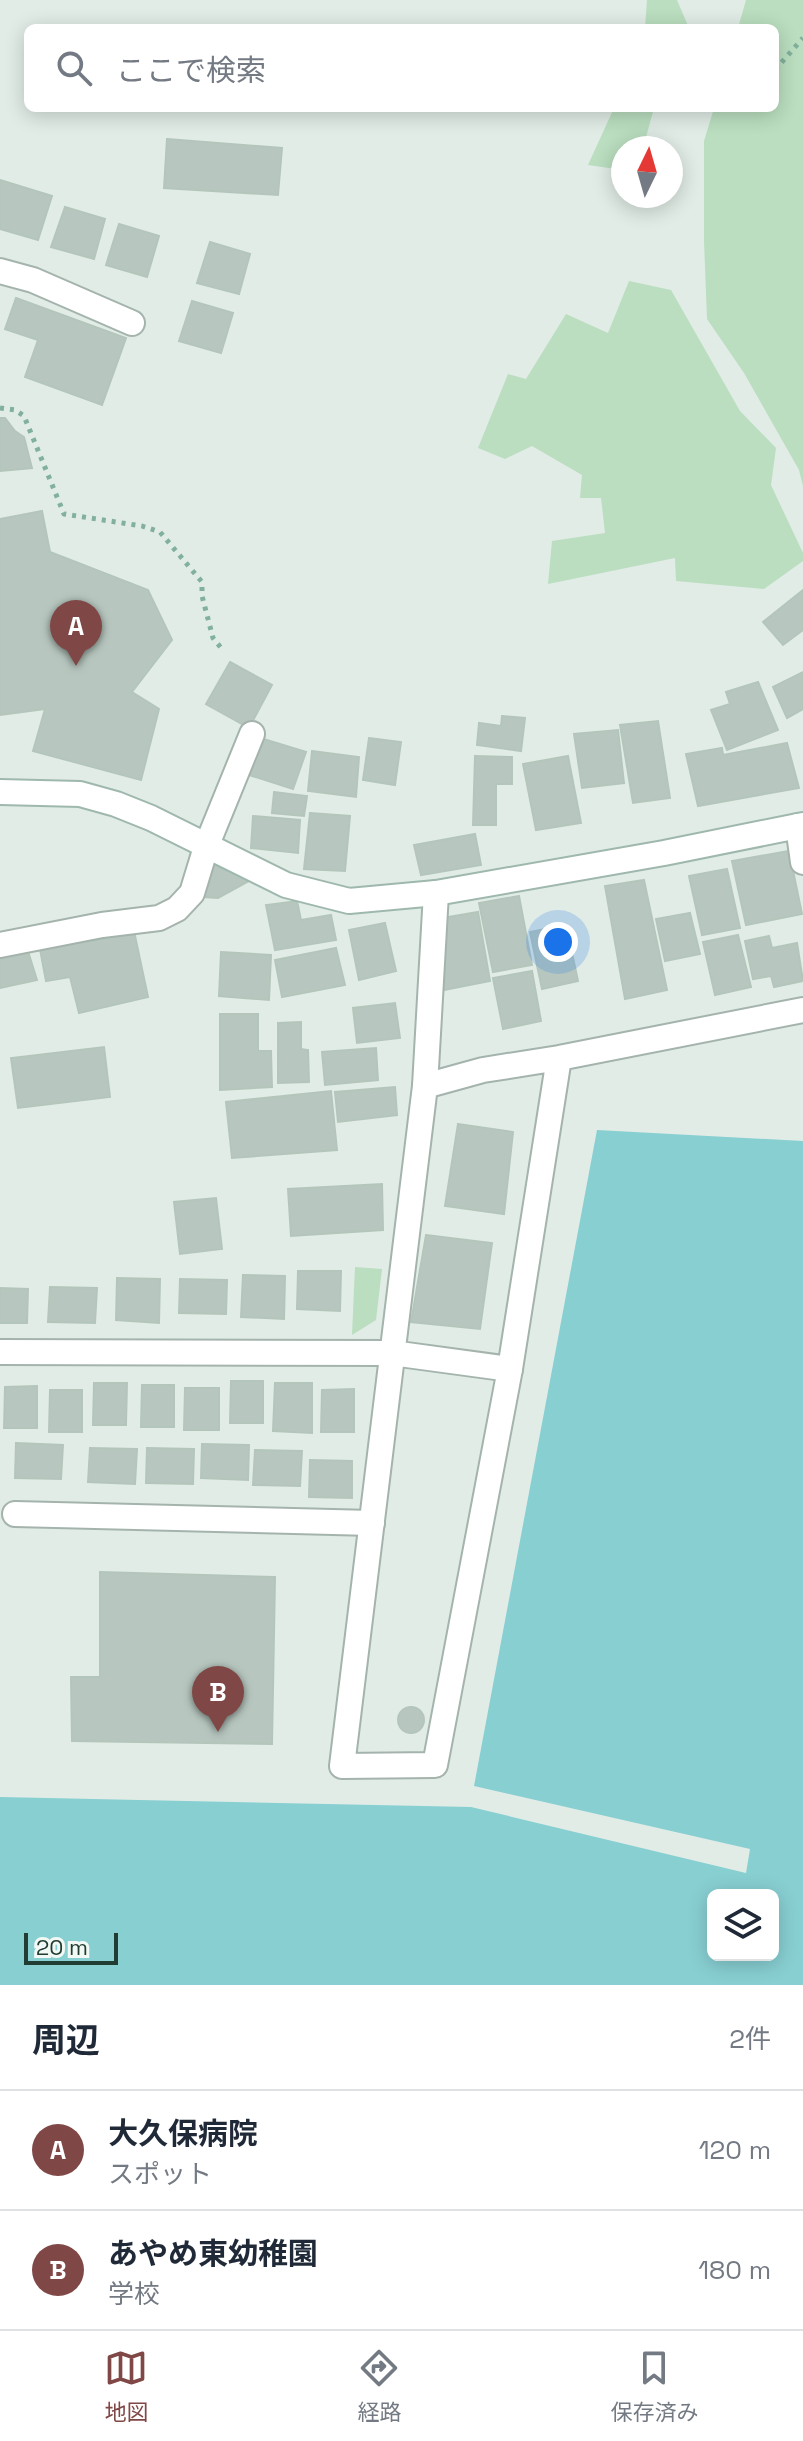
<!DOCTYPE html>
<html lang="ja">
<head>
<meta charset="utf-8">
<style>
	:root { --surface:#fff; --page:#f6f6f7; --text:#1f2937; --muted:#747a83; --line:#e0e1e3; --accent:#7f4745 }
	body { margin:0; font-family:"Space Grotesk","Noto Sans JP",sans-serif; background:var(--page); color:var(--text) }
	.controls { position:absolute; right:24px; bottom:24px; display:grid; overflow:hidden; border-radius:12px; box-shadow:0 4px 20px #0003 }
	.controls button { width:72px; height:72px; display:grid; place-items:center; padding:0; border:0; border-bottom:2px solid var(--line); background:var(--surface); color:var(--text); font:40px sans-serif }
	.compass { position:absolute; left:611px; top:136px; width:72px; height:72px; border-radius:50%; background:var(--surface); box-shadow:0 4px 20px #0003; rotate:5deg }
	.scale { position:absolute; left:24px; bottom:20px; width:94px; box-sizing:border-box; padding-left:8px; border:4px solid #213d33; border-top:0; font-size:22px; line-height:28px; white-space:nowrap; color:#213d33; -webkit-text-stroke:6px #f2f9f4; paint-order:stroke }
	.you { position:absolute; left:558px; top:942px; width:28px; height:28px; margin:-20px; border:6px solid #fff; border-radius:50%; background:#1a73e8; box-shadow:0 0 0 12px #1a73e833 }
	.badge { display:grid; place-items:center; width:52px; height:52px; border-radius:50%; background:var(--accent); color:#fff; font-size:26px; font-weight:700 }
	.pin { position:absolute; translate:-50% -66px; filter:drop-shadow(0 2px 4px #0008) }
	.pin::after { content:''; position:absolute; top:42px; width:28px; height:24px; background:inherit; clip-path:polygon(0 0,100% 0,50% 100%) }
	.list { margin:0; padding:0; list-style:none }
	h2 { display:flex; justify-content:space-between; align-items:center; height:104px; margin:0; padding:0 32px; font-size:34px }
	h2 small { font-size:26px; font-weight:400; color:var(--muted) }
	.list li { display:grid; grid-template-columns:52px 1fr auto; gap:24px; align-items:center; box-sizing:border-box; height:120px; padding:0 32px; border-top:2px solid var(--line) }
	.list b { display:block; font-size:30px; white-space:nowrap }
	.list p { margin:0; font-size:26px; white-space:nowrap; color:var(--muted) }
	.list em { font-size:26px; font-style:normal; color:var(--muted) }
	.icon { flex:none; width:44px; height:44px; fill:none; stroke:currentColor; stroke-width:2; stroke-linecap:round; stroke-linejoin:round }
	.map { position:relative; flex:none; width:803px; height:1985px; overflow:hidden }
	.search { position:absolute; background:var(--surface); box-shadow:0 4px 20px #0003; left:24px; right:24px; top:24px; height:88px; display:flex; align-items:center; gap:20px; box-sizing:border-box; padding:0 28px; border-radius:12px; color:var(--muted); font-size:30px }
	.sheet { height:344px; background:var(--surface) }
	nav { display:flex; justify-content:space-around; align-items:center; box-sizing:border-box; height:112px; border-top:2px solid var(--line); background:var(--surface); font-size:22px; color:var(--muted) }
	nav a { display:grid; justify-items:center; gap:4px }
	nav .on { color:var(--accent) }
	.map>svg:first-child { display:block }
</style>
</head>
<body>
<div class="map">
<svg width="803" height="1985" viewBox="0 0 803 1985">
	<rect width="100%" height="100%" fill="#e1ece6"/>
	<!-- green -->
	<g fill="#badebf">
		<path d="M647 0H677L689 28H645Z"/>
		<path d="M746 0H803V486L799 470 744 373 707 319 704 241V141L714 108H775V28H738Z"/>
		<path d="M614 108H654L643 148H623V170L588 165Z"/>
		<path d="M629 281 671 290 740 411 776 448 771 485 803 553V561L764 589 676 581 675 558 548 584 552 541 605 533 601 498H580L582 475 532 446 505 459 478 448 508 374 526 379 566 314 608 333Z"/>
		<path d="M355 1267 382 1269 376 1320 352 1335Z"/>
	</g>
	<!-- water -->
	<path fill="#88cfd2" fill-rule="evenodd" d="M597 1130 803 1141V1985H0V1797L471 1807 746 1873 750 1849 474 1786ZM713 1895H773V1955H713Z"/>
	<!-- building -->
	<g fill="#b7c7bf" stroke="#b4c6bc" stroke-width="2">
		<path d="M167 139 282 148 278 195 164 188Z"/>
		<path d="M0 180 52 196 38 240 0 229Z"/>
		<path d="M65 207 105 219 94 259 51 247Z"/>
		<path d="M119 224 159 236 147 277 106 265Z"/>
		<path d="M210 242 250 254 239 294 197 283Z"/>
		<path d="M16 298 126 338 102 405 25 377 38 340 5 329Z"/>
		<path d="M192 301 233 313 221 353 179 341Z"/>
		<path d="M0 418H5L15 431 24 437 32 468 0 471Z"/>
		<path d="M42 511 50 552 148 590 172 640 132 692 159 709 141 780 33 751 45 709 0 715V519Z"/>
		<path d="M803 590V630L783 645 763 622Z"/>
		<path d="M230 662 272 685 249 728 206 704Z"/>
		<path d="M803 672V709L787 718 773 687Z"/>
		<path d="M758 682 778 730 727 750 711 710 730 704 726 692Z"/>
		<path d="M502 716 525 718 521 751 477 745 479 723 501 726Z"/>
		<path d="M658 721 670 798 633 803 620 725Z"/>
		<path d="M618 730 624 783 582 788 574 734Z"/>
		<path d="M257 737 306 752 293 789 243 773Z"/>
		<path d="M369 738 401 742 395 785 363 780Z"/>
		<path d="M787 743 799 788 698 806 686 754 722 748 723 755Z"/>
		<path d="M312 751 359 757 356 797 308 791Z"/>
		<path d="M475 756 512 757V784H496V825H473Z"/>
		<path d="M568 756 581 823 536 830 523 764Z"/>
		<path d="M274 792 307 796 304 816 272 813Z"/>
		<path d="M310 813 350 816 345 871 304 869Z"/>
		<path d="M253 816 300 820 298 853 251 848Z"/>
		<path d="M475 834 481 865 421 875 414 845Z"/>
		<path d="M789 851 802 914 746 925 732 861Z"/>
		<path d="M208 863 251 880 218 898 203 897Z"/>
		<path d="M727 869 740 928 702 935 689 876Z"/>
		<path d="M644 880 667 990 625 999 605 886Z"/>
		<path d="M519 896 532 965 493 972 479 903Z"/>
		<path d="M297 901 301 920 331 915 336 940 275 950 266 905Z"/>
		<path d="M478 912 490 981 444 990 442 918Z"/>
		<path d="M690 913 700 954 665 961 656 919Z"/>
		<path d="M385 923 396 971 359 980 349 930Z"/>
		<path d="M566 925 578 981 542 989 530 932Z"/>
		<path d="M134 931 148 997 79 1013 70 977 46 981 39 944 85 934 87 942Z"/>
		<path d="M738 935 751 987 715 995 703 942Z"/>
		<path d="M769 936 772 948 797 943 803 981 774 987 771 976 753 979 745 941Z"/>
		<path d="M27 948 37 980 0 988V954Z"/>
		<path d="M336 948 345 985 282 997 275 960Z"/>
		<path d="M221 952 271 955 269 1000 219 996Z"/>
		<path d="M532 971 541 1021 503 1029 493 978Z"/>
		<path d="M395 1003 400 1038 357 1043 353 1008Z"/>
		<path d="M220 1014H258V1051H271L272 1087 220 1090Z"/>
		<path d="M301 1022V1049L308 1050 309 1082 278 1083V1023Z"/>
		<path d="M104 1047 110 1097 18 1108 11 1058Z"/>
		<path d="M376 1048 378 1080 325 1085 322 1052Z"/>
		<path d="M395 1087 397 1115 338 1122 335 1092Z"/>
		<path d="M331 1091 337 1150 232 1158 226 1102Z"/>
		<path d="M458 1124 513 1132 504 1214 445 1206Z"/>
		<path d="M382 1184 383 1230 291 1236 288 1189Z"/>
		<path d="M216 1198 222 1249 180 1254 174 1202Z"/>
		<path d="M426 1235 492 1243 480 1329 411 1322Z"/>
		<path d="M298 1271H341L340 1311 297 1309Z"/>
		<path d="M243 1275 285 1276 284 1319 241 1317Z"/>
		<path d="M117 1278 160 1279 159 1323 116 1320Z"/>
		<path d="M180 1279 227 1280 226 1314 179 1313Z"/>
		<path d="M50 1287 97 1288 95 1323 48 1322Z"/>
		<path d="M0 1288 28 1289 27 1323H0Z"/>
		<path d="M231 1381H263V1423H230Z"/>
		<path d="M94 1383H127L126 1425H93Z"/>
		<path d="M275 1383H312V1433L273 1431Z"/>
		<path d="M142 1385H174V1427H141Z"/>
		<path d="M37 1386V1428H4L5 1387Z"/>
		<path d="M185 1388H219V1430H184Z"/>
		<path d="M354 1389V1432H321L322 1390Z"/>
		<path d="M50 1390H82V1432H49Z"/>
		<path d="M16 1443 63 1445 61 1479 15 1478Z"/>
		<path d="M202 1444 249 1445 248 1480 201 1478Z"/>
		<path d="M90 1448 137 1449 135 1484 88 1482Z"/>
		<path d="M147 1448 194 1449 193 1484 146 1483Z"/>
		<path d="M255 1450 302 1451 300 1486 253 1485Z"/>
		<path d="M310 1460 352 1461V1498L309 1497Z"/>
		<path d="M100 1572 275 1577 272 1744 72 1741 71 1677H100Z"/>
		<circle cx="411" cy="1720" r="13"/>
	</g>
	<g fill="none" stroke-linecap="round" stroke-linejoin="round">
		<defs>
			<g id="street">
				<path d="M0 271 33 280 132 323"/>
				<path d="M798 826 803 862"/>
				<path d="M0 945 102 925 159 918 177 909 192 893 206 847 252 734"/>
				<path d="M559 1058 510 1369 435 1765 342 1766 425 1086 483 1070 559 1058 803 1010"/>
				<path d="M425 1086 436 893"/>
				<path d="M0 1352 392 1353 510 1369"/>
				<path d="M15 1514 372 1523"/>
			</g>
			<path id="secondary" d="M0 792 80 794 116 804 151 818 286 885 349 901 436 893 664 853 803 825"/>
		</defs>
		<!-- street casing -->
		<use href="#street" stroke="#a4b4ad" stroke-width="28"/>
		<!-- secondary casing -->
		<use href="#secondary" stroke="#9fb8ad" stroke-width="28"/>
		<!-- path -->
		<g stroke="#81b09c" stroke-width="5" stroke-dasharray="4 6" stroke-linecap="butt">
			<path d="M775 70 803 38"/>
			<path d="M0 408 15 410 24 416 64 514 142 526 160 532 202 582V596L213 638 222 649"/>
		</g>
		<!-- street -->
		<use href="#street" stroke="#fff" stroke-width="24"/>
		<!-- secondary -->
		<use href="#secondary" stroke="#fff" stroke-width="24"/>
	</g>
</svg>
<div class="controls">
<button><svg class="icon" aria-label="layers" viewBox="0 0 24 24"><path d="M12 4l9 5-9 5-9-5zM3 14l9 5 9-5"/></svg></button>
</div>
<svg class="compass" viewBox="-18 -18 36 36"><path d="M0-13l5 13h-10z" fill="#e53935"/><path d="M0 13l5-13h-10z" fill="#747a83"/></svg>
<div class="scale">20 m</div>
<div class="you"></div>
<div class="pin badge" style="left:76px;top:666px">A</div>
<div class="pin badge" style="left:218px;top:1732px">B</div>
<div class="search"><svg class="icon" aria-label="search" viewBox="0 0 24 24"><circle cx="10" cy="10" r="6"/><path d="M15 15l6 6"/></svg>ここで検索</div>
</div>
<section class="sheet">
<h2>周辺<small>2件</small></h2>
<ul class="list">
<li><span class="badge">A</span><div><b>大久保病院</b><p>スポット</p></div><em>120 m</em></li>
<li><span class="badge">B</span><div><b>あやめ東幼稚園</b><p>学校</p></div><em>180 m</em></li>
</ul>
</section>
<nav>
<a class="on"><svg class="icon" aria-label="map" viewBox="0 0 24 24"><path d="M3 6l6-2 6 2 6-2v14l-6 2-6-2-6 2zM9 4v14M15 6v14"/></svg>地図</a>
<a><svg class="icon" aria-label="directions" viewBox="0 0 24 24"><path d="M12 3l9 9-9 9-9-9zM9 14v-3h6M13 9l2 2-2 2"/></svg>経路</a>
<a><svg class="icon" aria-label="saved" viewBox="0 0 24 24"><path d="M7 4h10v16l-5-4-5 4z"/></svg>保存済み</a>
</nav>
</body>
</html>
